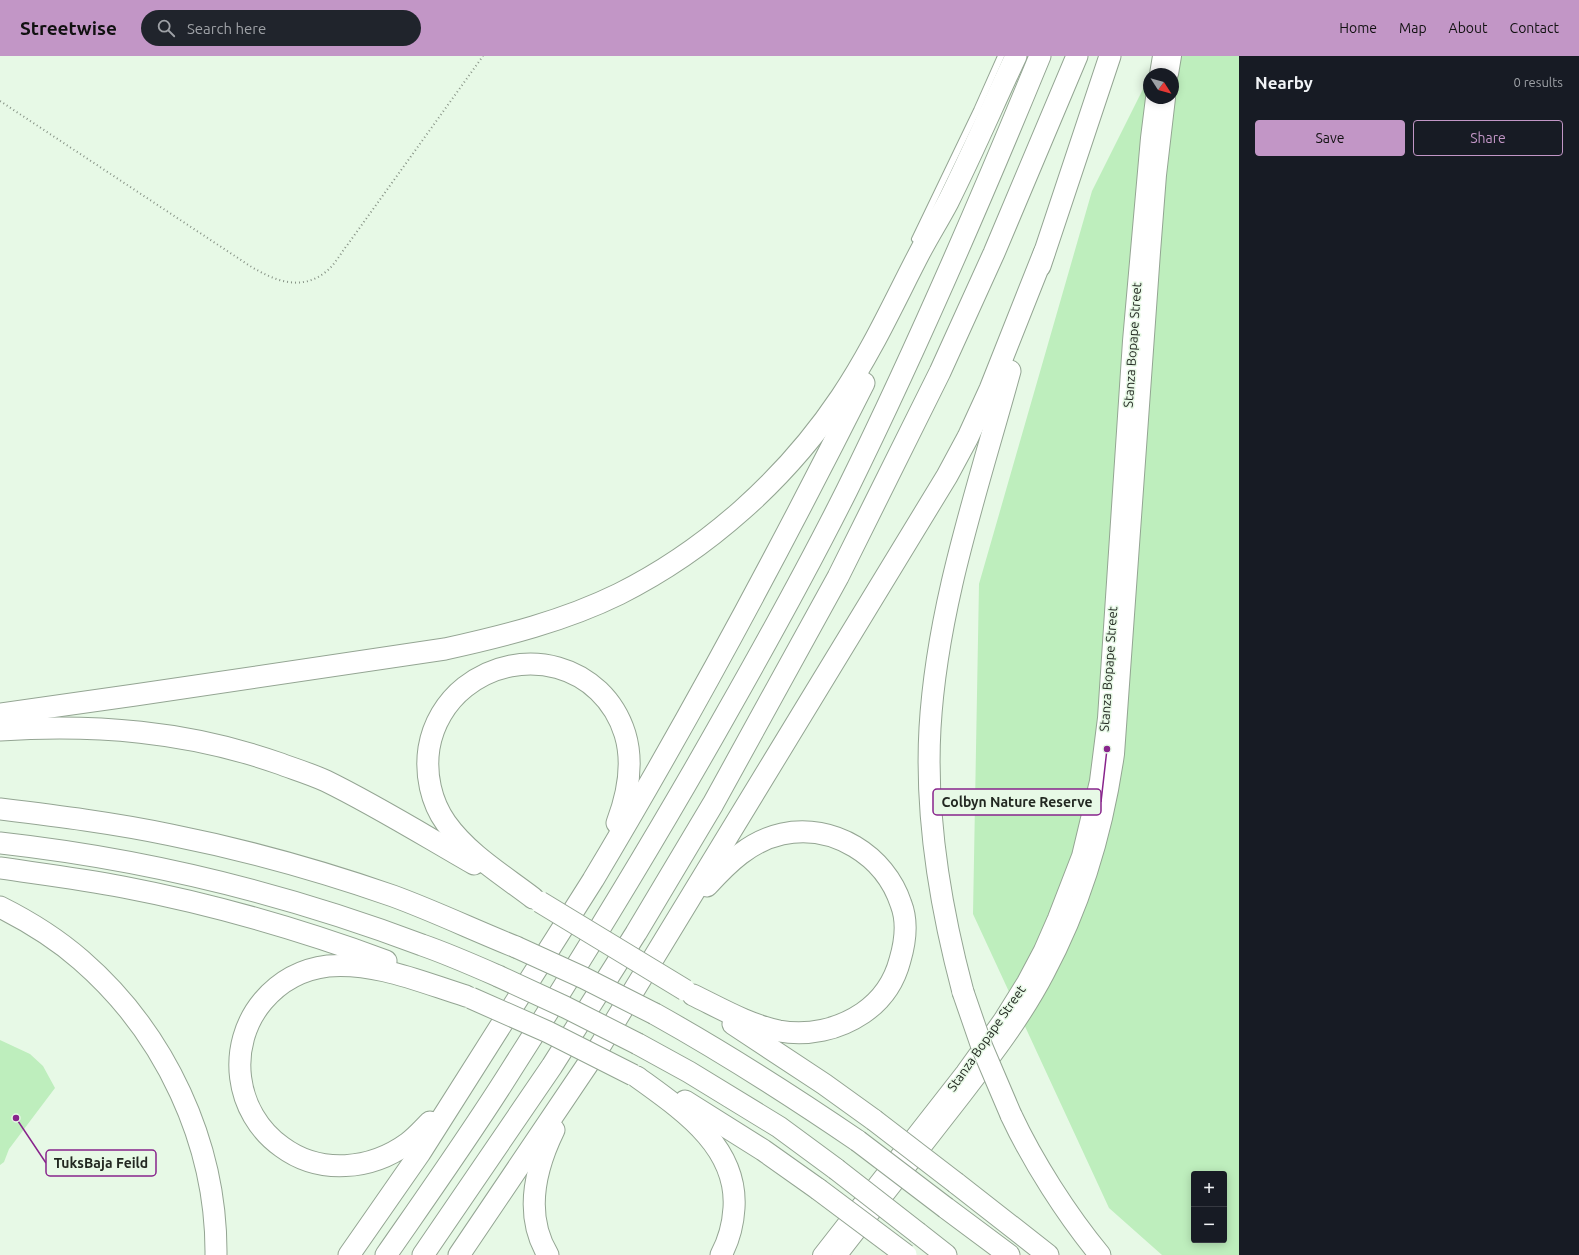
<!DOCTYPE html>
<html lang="en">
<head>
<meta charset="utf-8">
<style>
	:root { --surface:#171b24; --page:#20242c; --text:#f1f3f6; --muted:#9ea1a6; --line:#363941; --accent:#c296c6 }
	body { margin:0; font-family:Ubuntu,sans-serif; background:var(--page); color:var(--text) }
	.controls { position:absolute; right:12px; bottom:12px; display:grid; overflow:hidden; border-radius:4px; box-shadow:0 2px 10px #0003 }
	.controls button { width:36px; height:36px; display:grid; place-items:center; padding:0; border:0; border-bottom:1px solid var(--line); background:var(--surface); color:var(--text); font:20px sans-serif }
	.compass { position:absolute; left:1143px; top:12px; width:36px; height:36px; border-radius:50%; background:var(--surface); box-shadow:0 2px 10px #0003; rotate:126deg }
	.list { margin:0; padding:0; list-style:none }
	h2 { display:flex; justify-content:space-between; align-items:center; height:52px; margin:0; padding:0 16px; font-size:17px }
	h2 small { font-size:13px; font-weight:400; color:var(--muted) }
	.actions { display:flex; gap:8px; padding:12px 16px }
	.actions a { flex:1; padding:9px 0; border:1px solid var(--accent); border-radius:4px; text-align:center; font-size:14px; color:var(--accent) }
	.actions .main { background:var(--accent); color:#111 }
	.icon { flex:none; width:22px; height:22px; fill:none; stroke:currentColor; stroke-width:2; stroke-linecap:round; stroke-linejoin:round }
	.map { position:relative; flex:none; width:1239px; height:1199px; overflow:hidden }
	header { display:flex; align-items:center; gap:24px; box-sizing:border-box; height:56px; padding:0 20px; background:var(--accent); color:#111 }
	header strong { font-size:19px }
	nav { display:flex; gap:22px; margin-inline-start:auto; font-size:14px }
	.search { width:280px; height:36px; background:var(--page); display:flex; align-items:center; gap:10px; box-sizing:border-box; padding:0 14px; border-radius:22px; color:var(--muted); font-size:15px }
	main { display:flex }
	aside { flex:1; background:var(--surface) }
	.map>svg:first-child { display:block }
</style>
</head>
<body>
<header>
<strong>Streetwise</strong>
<div class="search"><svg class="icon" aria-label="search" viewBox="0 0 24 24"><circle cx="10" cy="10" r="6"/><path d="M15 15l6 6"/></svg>Search here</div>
<nav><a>Home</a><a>Map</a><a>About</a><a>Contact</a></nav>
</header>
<main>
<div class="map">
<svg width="1239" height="1199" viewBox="0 0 1239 1199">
	<rect width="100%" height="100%" fill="#e7f9e6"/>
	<!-- green -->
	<g fill="#beeebd" fill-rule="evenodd">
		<path d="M1160 0H1239V1199H1162L1109 1152 973 858 979 528 1092 135 1149 21V42H1173V18ZM1194 1118H1224V1184H1194Z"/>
		<path d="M0 984 30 998 43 1010 55 1032 9 1093 4 1106 0 1109Z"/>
	</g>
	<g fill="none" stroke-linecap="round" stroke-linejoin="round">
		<defs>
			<path id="service" d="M915 183 977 54 1001 0"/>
			<g id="secondary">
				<path d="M1158 18 1161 0"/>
				<path d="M1170 18 1173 0"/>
				<path d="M821 1199 964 1016 1002 963 1025 926 1042 894 1056 862 1080 800 1098 725 1106 662 1131 285 1149 82 1154 42"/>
				<path d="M839 1199C880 1146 922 1093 963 1040 993 1001 1023 962 1046 918 1083 849 1105 775 1116 698L1152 196 1158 119 1167 42"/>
			</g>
			<g id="motorway">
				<path d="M1040 210 1110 0"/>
				<path d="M0 658 135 639 445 593C504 580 564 565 619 538 707 494 786 423 841 341 872 295 895 244 920 196 929 179 939 163 948 146 972 98 993 49 1016 0"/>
				<path d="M0 674C95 668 187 675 278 707 294 713 311 718 326 725 377 750 425 780 474 808"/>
				<path d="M0 753C57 760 114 767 171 779 246 794 321 815 393 840 434 855 476 875 516 891"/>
				<path d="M0 787C144 803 287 838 422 889 448 898 473 909 498 920"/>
				<path d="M0 812C41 818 82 823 123 831 212 848 302 874 386 905"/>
				<path d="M533 842C503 819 468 798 446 767 431 746 425 718 429 692 433 668 446 646 465 631 521 587 603 608 625 678 634 708 628 738 617 767"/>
				<path d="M0 851C28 865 57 883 81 904 165 977 217 1087 216 1199"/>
				<path d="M963 936C940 850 925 761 930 672 937 550 978 432 1010 315"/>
				<path d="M693 939C720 952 749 969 779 975 808 980 838 974 863 957 882 944 894 927 900 904 905 887 908 866 901 848 885 799 833 767 782 778 750 785 728 807 707 830"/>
				<path d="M655 958C725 997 792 1040 858 1085"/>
				<path d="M733 968 824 1028 874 1064"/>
				<path d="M638 988 689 1016 779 1071 836 1113"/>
				<path d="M637 1021C681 1053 738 1090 734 1152 733 1169 729 1184 721 1199"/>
				<path d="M685 1045 763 1094 818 1133"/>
				<path d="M1011 1059C1033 1106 1067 1159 1100 1199"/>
				<path d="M430 1066C423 1073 416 1081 408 1087 371 1114 320 1119 282 1091 234 1057 226 989 263 945 280 925 303 913 328 910 376 906 421 926 466 940"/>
				<path d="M956 1127 1048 1199"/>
				<path d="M946 1152 1009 1199"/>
				<path d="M918 1177 946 1199"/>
				<path d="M349 1199 420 1097 593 824C690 662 779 496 864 327"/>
				<path d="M386 1199C429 1137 473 1075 513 1011 587 895 659 777 726 658 768 584 809 510 847 434 917 292 980 146 1040 0"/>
				<path d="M423 1199 552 1010 636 877 713 748 838 521 940 316 994 197 1077 0"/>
				<path d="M459 1199 600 990 947 420 968 381 990 333 1044 197"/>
				<path d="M548 1199C524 1159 535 1113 554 1074"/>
			</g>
		</defs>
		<!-- service casing -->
		<use href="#service" stroke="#94a593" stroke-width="8"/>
		<!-- secondary casing -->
		<use href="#secondary" stroke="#94a593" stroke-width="18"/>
		<!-- motorway casing -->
		<use href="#motorway" stroke="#94a593" stroke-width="23"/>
		<!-- path -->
		<path stroke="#879386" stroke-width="2" stroke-dasharray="1 3" stroke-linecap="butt" d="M0 45 250 210C275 225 301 236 327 215 335 208 341 197 348 188L483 0"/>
		<!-- service -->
		<use href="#service" stroke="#fff" stroke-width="6"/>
		<!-- secondary -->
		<use href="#secondary" stroke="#fff" stroke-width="16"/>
		<!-- motorway -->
		<use href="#motorway" stroke="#fff" stroke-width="21"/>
		<defs>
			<g id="motorway-bridge">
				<path d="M540 846 685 934"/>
				<path d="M516 891 584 922 655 958"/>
				<path d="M498 920 565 951 638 988"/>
				<path d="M963 936 982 991 1011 1059"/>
				<path d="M471 942 548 976 633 1019"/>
				<path d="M874 1064 956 1127"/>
				<path d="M858 1085 946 1152"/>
				<path d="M836 1113 918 1177"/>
				<path d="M818 1133 906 1199"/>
			</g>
		</defs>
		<!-- motorway-bridge casing -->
		<use href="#motorway-bridge" stroke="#94a593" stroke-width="23" stroke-linecap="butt"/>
		<!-- motorway-bridge -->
		<use href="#motorway-bridge" stroke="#fff" stroke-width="21"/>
	</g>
	<g text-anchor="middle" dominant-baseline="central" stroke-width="3" stroke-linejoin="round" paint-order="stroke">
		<!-- street labels -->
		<g font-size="13" fill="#222821" stroke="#e7f9e6">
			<text transform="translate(1132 289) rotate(-86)">Stanza Bopape Street</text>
			<text transform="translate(1108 613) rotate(-86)">Stanza Bopape Street</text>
			<text transform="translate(986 982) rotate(-55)">Stanza Bopape Street</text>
		</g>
	</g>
	<!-- callouts -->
	<path fill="none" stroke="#88248c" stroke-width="1.5" d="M1107 693L1101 746M16 1062L46 1107"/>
	<g fill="#88248c" stroke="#e7f9e6" stroke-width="1.5">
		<circle cx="1107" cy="693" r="4"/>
		<circle cx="16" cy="1062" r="4"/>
	</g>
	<g fill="#e7f9e6" stroke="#88248c" stroke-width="1.5">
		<rect x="933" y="733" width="168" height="26" rx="4"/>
		<rect x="46" y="1094" width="110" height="26" rx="4"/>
	</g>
	<g font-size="14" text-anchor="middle" font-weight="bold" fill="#222821">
		<text x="1017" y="751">Colbyn Nature Reserve</text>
		<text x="101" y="1112">TuksBaja Feild</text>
	</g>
</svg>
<div class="controls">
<button>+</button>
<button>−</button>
</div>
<svg class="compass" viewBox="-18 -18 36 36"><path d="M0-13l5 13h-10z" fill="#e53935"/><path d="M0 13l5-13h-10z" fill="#9ea1a6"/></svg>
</div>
<aside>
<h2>Nearby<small>0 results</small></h2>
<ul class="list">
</ul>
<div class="actions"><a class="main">Save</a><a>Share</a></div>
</aside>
</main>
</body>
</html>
